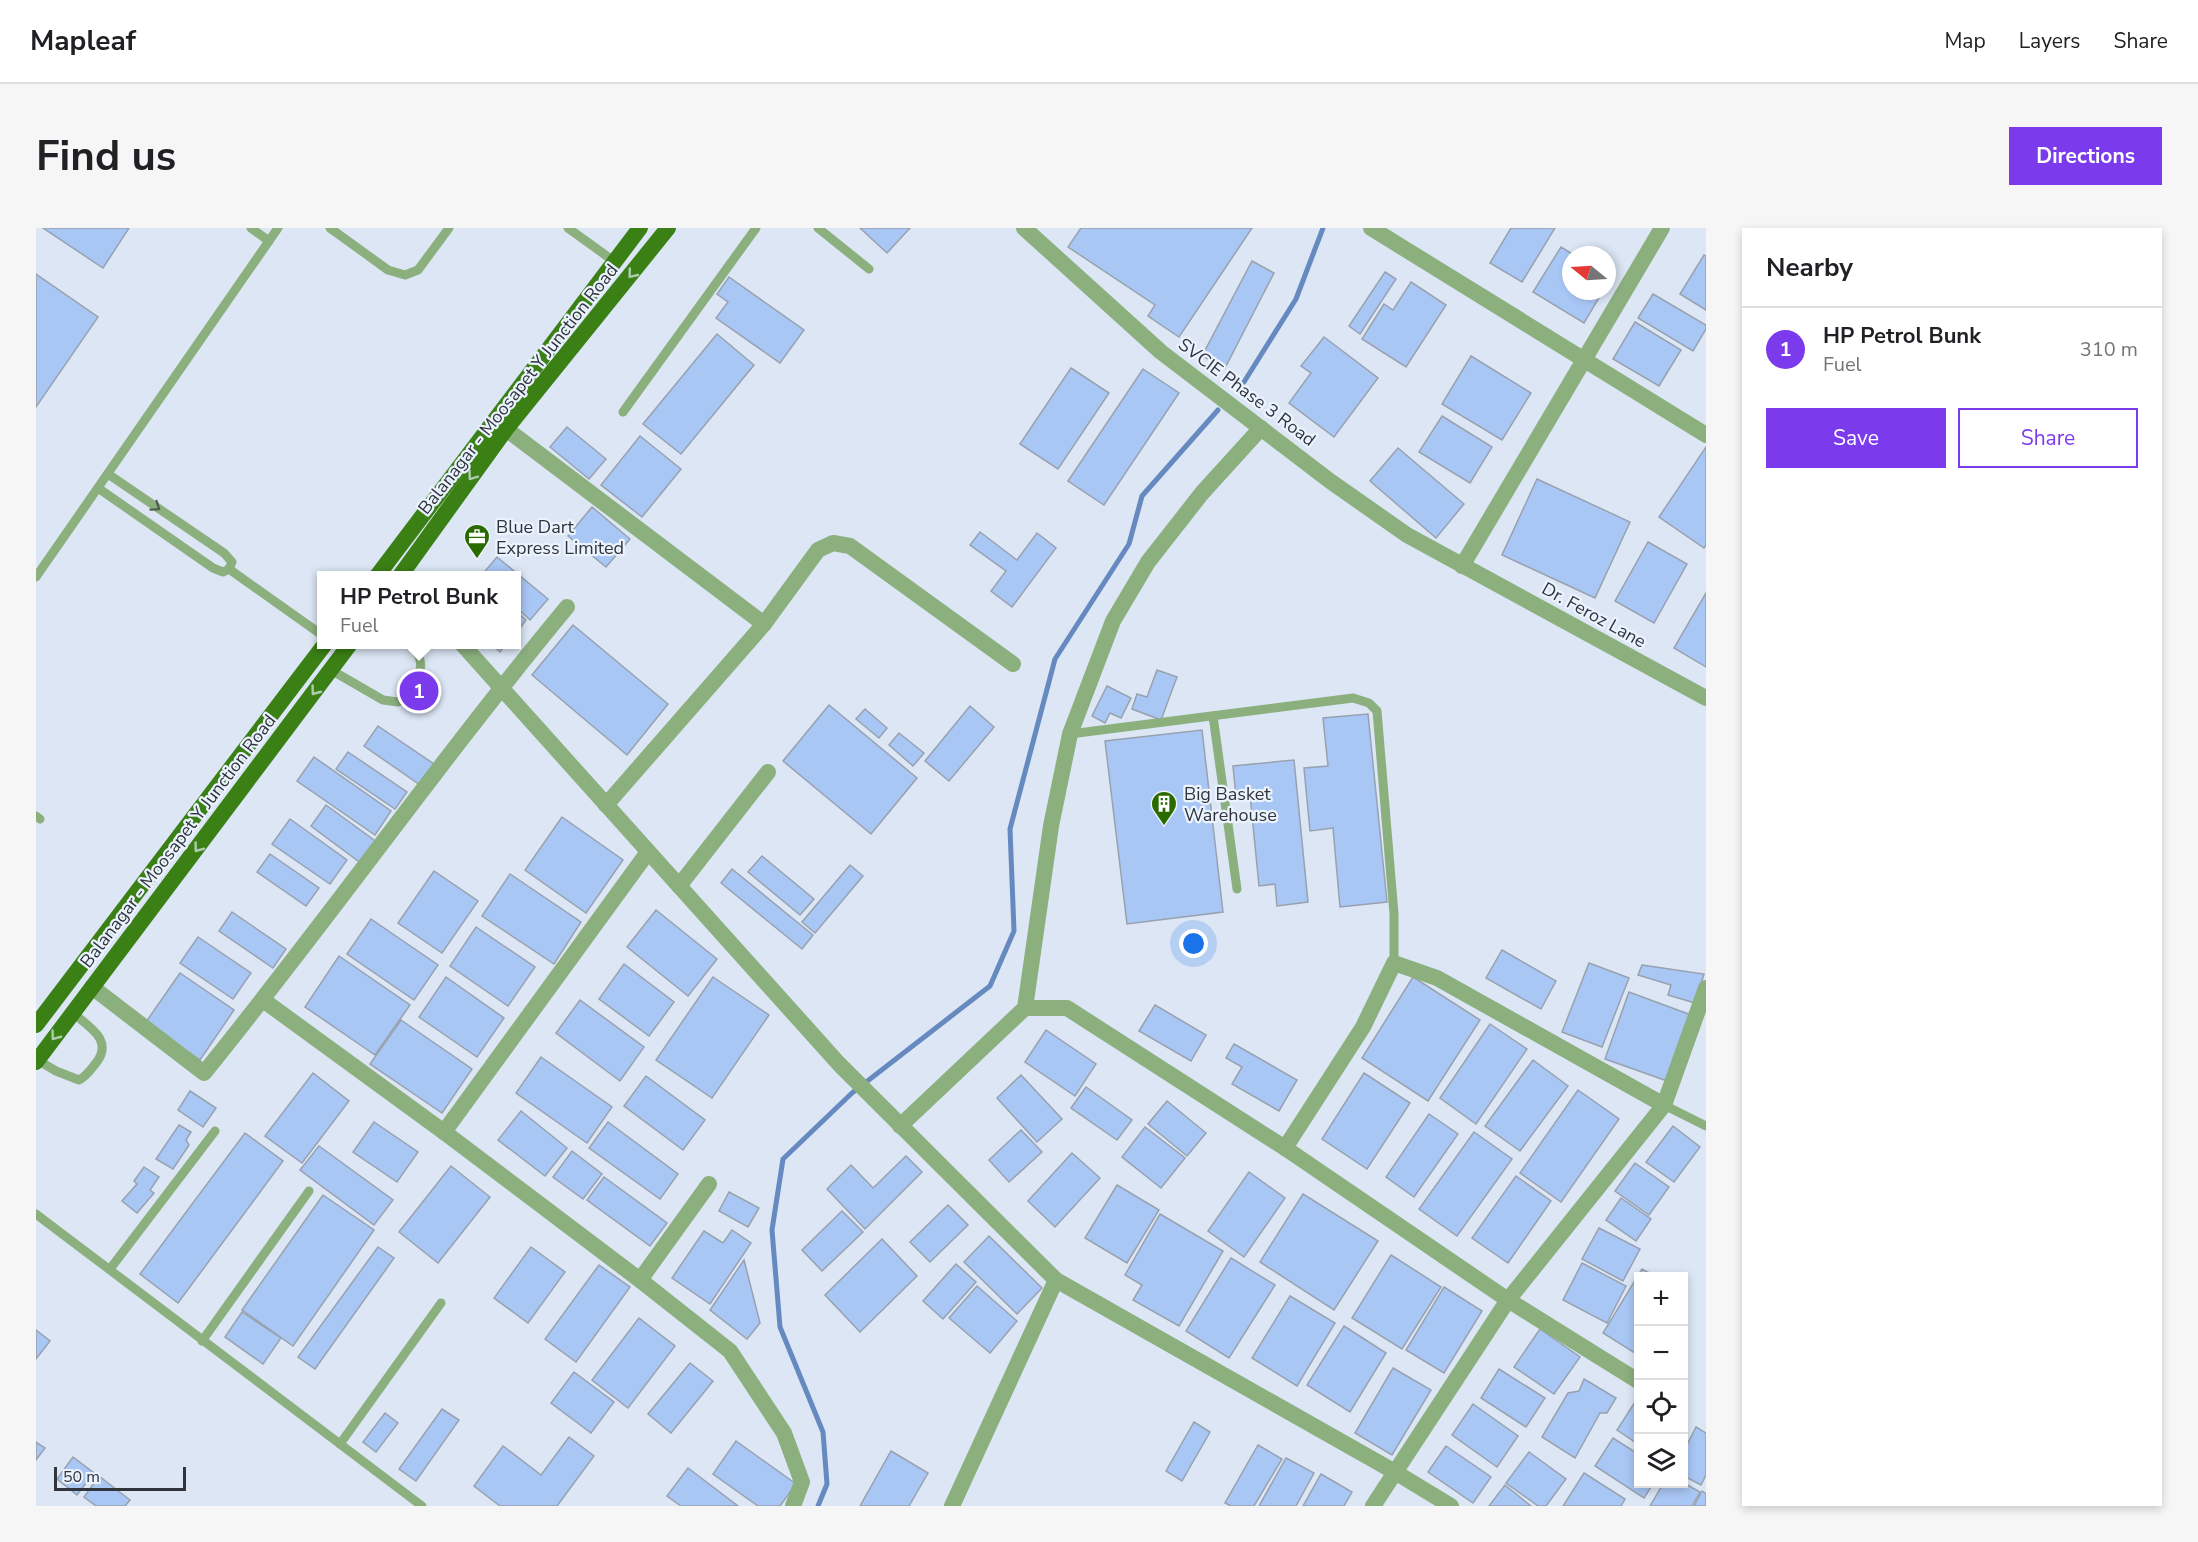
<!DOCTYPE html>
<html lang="en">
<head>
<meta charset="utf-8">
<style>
	:root { --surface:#fff; --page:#f6f6f6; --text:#202124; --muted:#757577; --line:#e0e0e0; --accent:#7c3aed }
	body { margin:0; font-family:"Nunito Sans",sans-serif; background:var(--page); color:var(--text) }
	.controls { position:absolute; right:18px; bottom:18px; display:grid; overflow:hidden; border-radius:0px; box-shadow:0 3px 9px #0003 }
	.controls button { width:54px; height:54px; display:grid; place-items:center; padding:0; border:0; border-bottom:2px solid var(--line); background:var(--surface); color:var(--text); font:30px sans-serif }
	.compass { position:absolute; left:1526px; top:18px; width:54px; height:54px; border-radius:50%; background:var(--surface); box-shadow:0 3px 9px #0003; rotate:288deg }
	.scale { position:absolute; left:18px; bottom:15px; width:132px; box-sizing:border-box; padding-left:6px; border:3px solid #31353b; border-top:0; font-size:16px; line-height:21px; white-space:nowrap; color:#31353b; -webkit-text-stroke:4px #ebf3ff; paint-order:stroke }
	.you { position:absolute; left:1158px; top:716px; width:21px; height:21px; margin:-15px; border:4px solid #fff; border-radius:50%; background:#1a73e8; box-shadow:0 0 0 9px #1a73e833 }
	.badge { display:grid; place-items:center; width:39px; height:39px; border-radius:50%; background:var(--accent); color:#fff; font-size:20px; font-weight:700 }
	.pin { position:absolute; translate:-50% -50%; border:3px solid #fff; box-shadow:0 2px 6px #0006 }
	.popup { position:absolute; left:281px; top:343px; width:204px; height:78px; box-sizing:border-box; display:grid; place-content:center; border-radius:0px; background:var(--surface); filter:drop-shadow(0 2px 4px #0005); font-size:20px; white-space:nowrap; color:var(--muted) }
	.popup b { font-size:22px; color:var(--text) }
	.popup::after { content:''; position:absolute; left:50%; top:100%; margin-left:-12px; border:12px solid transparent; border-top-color:var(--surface) }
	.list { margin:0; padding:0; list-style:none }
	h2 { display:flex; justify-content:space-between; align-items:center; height:78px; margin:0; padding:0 24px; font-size:26px }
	h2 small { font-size:20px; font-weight:400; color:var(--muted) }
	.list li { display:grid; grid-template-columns:39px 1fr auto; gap:18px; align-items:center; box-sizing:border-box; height:84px; padding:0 24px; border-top:2px solid var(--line) }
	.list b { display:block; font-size:22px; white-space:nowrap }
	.list p { margin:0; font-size:20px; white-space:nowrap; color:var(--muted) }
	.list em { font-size:20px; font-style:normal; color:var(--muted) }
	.actions { display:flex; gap:12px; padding:18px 24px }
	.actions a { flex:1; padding:14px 0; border:2px solid var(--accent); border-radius:0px; text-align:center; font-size:21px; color:var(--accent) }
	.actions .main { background:var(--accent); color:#fff }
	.icon { flex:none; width:33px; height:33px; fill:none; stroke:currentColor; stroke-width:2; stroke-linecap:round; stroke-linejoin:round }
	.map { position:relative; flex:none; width:1670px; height:1278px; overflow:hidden; border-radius:0px }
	header { display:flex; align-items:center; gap:36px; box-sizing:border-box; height:84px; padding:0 30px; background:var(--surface); border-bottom:2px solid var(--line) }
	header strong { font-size:28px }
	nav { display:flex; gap:33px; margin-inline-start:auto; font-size:21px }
	.intro { display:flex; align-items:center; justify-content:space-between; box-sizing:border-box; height:144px; padding:0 36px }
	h1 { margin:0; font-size:42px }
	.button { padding:15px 27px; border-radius:0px; background:var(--accent); color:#fff; font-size:21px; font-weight:700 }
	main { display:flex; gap:36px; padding:0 36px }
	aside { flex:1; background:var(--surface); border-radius:0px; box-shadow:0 3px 9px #0003 }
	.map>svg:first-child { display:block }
</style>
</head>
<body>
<header>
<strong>Mapleaf</strong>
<nav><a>Map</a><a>Layers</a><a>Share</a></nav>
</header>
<div class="intro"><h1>Find us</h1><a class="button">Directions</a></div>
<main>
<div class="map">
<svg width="1670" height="1278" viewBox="0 0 1670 1278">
	<rect width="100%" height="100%" fill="#dce6f5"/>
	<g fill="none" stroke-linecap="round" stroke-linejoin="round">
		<!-- stream -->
		<g stroke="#668ac0" stroke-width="5">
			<path d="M1208 154 1260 71 1287 0"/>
			<path d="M782 1278 791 1256 787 1204 744 1099 736 1002 747 931 816 865 954 758 978 703 974 601 1019 431 1093 316 1106 268 1182 182"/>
		</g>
	</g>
	<!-- building -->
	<g fill="#a9c7f5" stroke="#98a1af" stroke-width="1.5">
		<path d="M7 0H93L67 40Z"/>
		<path d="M824 0H874L851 25Z"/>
		<path d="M1045 0H1216L1143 109 1112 88 1119 77 1032 19Z"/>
		<path d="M1475 0H1519L1486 54 1454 35Z"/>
		<path d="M1525 19 1538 27H1535V63H1567L1548 95 1497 64Z"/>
		<path d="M1668 27 1670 28V82L1644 66Z"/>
		<path d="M1216 33 1238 45 1189 140 1166 128Z"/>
		<path d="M1349 44 1360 51 1324 106 1313 98Z"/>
		<path d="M0 46 62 89 0 179Z"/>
		<path d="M693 49 768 102 744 135 680 90 692 74 681 66Z"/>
		<path d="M1375 54 1410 77 1370 139 1326 111 1348 76 1357 82Z"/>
		<path d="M1617 66 1670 97V101L1657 123 1602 90Z"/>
		<path d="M1599 94 1645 122 1623 158 1577 131Z"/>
		<path d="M681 106 718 137 645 226 607 196Z"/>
		<path d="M1288 109 1342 150 1298 209 1253 175 1275 145 1265 138Z"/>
		<path d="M1435 128 1495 165 1466 212 1406 176Z"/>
		<path d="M1035 140 1073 165 1022 241 984 216Z"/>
		<path d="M1107 141 1143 165 1068 277 1032 253Z"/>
		<path d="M1406 188 1456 219 1434 255 1383 224Z"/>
		<path d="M531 199 570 231 553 251 514 219Z"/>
		<path d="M604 208 645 241 606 289 565 257Z"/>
		<path d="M1670 219V317L1668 320 1623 289Z"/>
		<path d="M1362 220 1428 276 1400 310 1334 253Z"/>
		<path d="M1501 251 1594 294 1559 370 1466 327Z"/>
		<path d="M556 279 594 311 570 339 532 308Z"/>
		<path d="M944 304 981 332 1001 305 1020 320 976 379 955 363 970 343 934 317Z"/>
		<path d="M1612 314 1651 336 1618 395 1579 373Z"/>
		<path d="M461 329 512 371 494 392 481 380V348H445Z"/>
		<path d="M1670 365V439L1638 420Z"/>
		<path d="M481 384 490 392 481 404Z"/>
		<path d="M537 397 632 476 591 527 496 447Z"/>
		<path d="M455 416H470L464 424Z"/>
		<path d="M1121 442 1141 449 1125 492 1096 481 1101 466 1111 469Z"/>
		<path d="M1071 458 1095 470 1085 490 1074 485 1069 495 1056 488Z"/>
		<path d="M793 477 881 550 835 606 747 533Z"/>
		<path d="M934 478 958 499 913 553 889 533Z"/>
		<path d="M829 481 851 500 843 510 820 491Z"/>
		<path d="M1332 486 1351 674 1304 679 1297 600 1274 603 1268 540 1292 538 1287 490Z"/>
		<path d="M342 498 398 536 384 557 328 518Z"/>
		<path d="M1166 502 1187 684 1091 696 1069 513Z"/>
		<path d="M863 505 888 525 877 538 853 517Z"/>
		<path d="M312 524 371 564 359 581 300 541Z"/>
		<path d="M278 529 355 583 339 607 261 553Z"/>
		<path d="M1258 532 1272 674 1241 678 1239 656 1223 658 1214 567 1200 569 1197 538Z"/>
		<path d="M290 577 342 615 326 636 275 598Z"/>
		<path d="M526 589 587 632 550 685 489 642Z"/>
		<path d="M254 591 311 632 294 656 236 616Z"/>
		<path d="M234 626 283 660 270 678 221 644Z"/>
		<path d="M726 628 778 671 764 687 712 644Z"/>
		<path d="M814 637 827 648 779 705 766 694Z"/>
		<path d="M696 641 777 707 766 721 685 655Z"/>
		<path d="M398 643 442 673 406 725 362 695Z"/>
		<path d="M474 646 545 694 518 736 446 688Z"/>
		<path d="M620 682 681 731 652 768 591 719Z"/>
		<path d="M196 684 250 721 237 740 183 703Z"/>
		<path d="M335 691 402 737 378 772 311 726Z"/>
		<path d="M440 699 499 739 472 778 414 738Z"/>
		<path d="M162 709 215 745 197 771 144 735Z"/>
		<path d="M1466 722 1520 753 1505 781 1450 750Z"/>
		<path d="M303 728 374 777 339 827 269 779Z"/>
		<path d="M1553 735 1593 750 1566 819 1526 804Z"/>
		<path d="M588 736 638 774 613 808 563 771Z"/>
		<path d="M1606 737 1668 746 1659 775 1632 767 1635 757 1602 747Z"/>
		<path d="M144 745 198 782 164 832 110 794Z"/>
		<path d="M410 749 468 790 441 829 383 789Z"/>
		<path d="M677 749 733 787 676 870 620 832Z"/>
		<path d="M1377 749 1444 792 1392 873 1326 830Z"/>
		<path d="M1593 764 1658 788 1634 854 1569 831Z"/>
		<path d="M544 772 608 819 584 853 520 805Z"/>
		<path d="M1119 777 1170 807 1155 833 1103 803Z"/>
		<path d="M365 792 436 841 406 885 334 836Z"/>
		<path d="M1454 796 1491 821 1440 896 1404 870Z"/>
		<path d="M1010 802 1060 836 1039 868 989 834Z"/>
		<path d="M1198 816 1261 852 1243 883 1196 856 1206 839 1190 830Z"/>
		<path d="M505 829 576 879 551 915 480 865Z"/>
		<path d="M1497 832 1532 858 1484 923 1449 898Z"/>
		<path d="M277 845 313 873 266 935 229 908Z"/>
		<path d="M1328 845 1374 875 1331 941 1286 911Z"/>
		<path d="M985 847 1026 891 1001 914 961 870Z"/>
		<path d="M610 848 669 892 647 922 588 878Z"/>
		<path d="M1050 859 1096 892 1081 912 1035 880Z"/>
		<path d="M1542 862 1583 891 1525 974 1484 945Z"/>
		<path d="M154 863 180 880 167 899 142 882Z"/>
		<path d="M1131 873 1170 905 1151 928 1112 896Z"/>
		<path d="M485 883 531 920 509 948 462 912Z"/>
		<path d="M1393 886 1422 906 1378 969 1350 949Z"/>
		<path d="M338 894 382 924 361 954 317 924Z"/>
		<path d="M572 894 642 946 624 971 553 920Z"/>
		<path d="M143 897 155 904 150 912 153 917 137 941 120 931Z"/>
		<path d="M1637 898 1664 919 1638 954 1610 934Z"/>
		<path d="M1109 899 1149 930 1125 960 1086 929Z"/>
		<path d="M985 902 1006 924 973 954 953 932Z"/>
		<path d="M1438 904 1476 931 1421 1008 1383 981Z"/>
		<path d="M209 905 247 933 142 1075 104 1046Z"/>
		<path d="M283 918 357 972 338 997 264 942Z"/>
		<path d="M536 923 566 946 547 971 517 949Z"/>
		<path d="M1036 925 1064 950 1019 999 992 973Z"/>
		<path d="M870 928 886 944 829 1001 791 961 815 937 837 960Z"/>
		<path d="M1599 935 1633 959 1613 987 1579 963Z"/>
		<path d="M415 938 454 969 402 1035 363 1004Z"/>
		<path d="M108 939 123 949 114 962 118 965 101 985 86 973 101 956 98 953Z"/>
		<path d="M1213 944 1249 970 1208 1029 1172 1003Z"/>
		<path d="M1480 948 1515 973 1472 1035 1436 1010Z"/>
		<path d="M568 949 631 995 614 1018 551 972Z"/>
		<path d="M1081 957 1123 982 1091 1035 1049 1010Z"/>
		<path d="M693 964 723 980 712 999 683 983Z"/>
		<path d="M1267 966 1342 1013 1298 1082 1224 1034Z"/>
		<path d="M287 967 338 1002 257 1118 206 1082Z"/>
		<path d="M1585 970 1615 991 1600 1013 1570 992Z"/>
		<path d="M912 977 932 997 894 1034 874 1014Z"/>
		<path d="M806 983 827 1004 786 1043 766 1022Z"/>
		<path d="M1124 986 1187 1023 1143 1098 1097 1072 1106 1057 1089 1047Z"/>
		<path d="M1563 1000 1604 1021 1587 1053 1546 1031Z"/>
		<path d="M696 1002 715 1015 674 1076 636 1050 668 1003 687 1015Z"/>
		<path d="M953 1008 1006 1060 981 1086 928 1034Z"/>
		<path d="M846 1011 881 1048 824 1104 789 1067Z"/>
		<path d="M342 1019 358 1030 279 1141 262 1129Z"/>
		<path d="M495 1019 529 1044 492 1095 458 1070Z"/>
		<path d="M1355 1027 1405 1059 1366 1121 1316 1090Z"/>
		<path d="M1195 1030 1239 1057 1193 1130 1150 1103Z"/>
		<path d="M708 1032 724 1095 711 1111 674 1082Z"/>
		<path d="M1546 1035 1590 1058 1571 1095 1527 1072Z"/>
		<path d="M920 1036 940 1054 907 1091 887 1073Z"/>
		<path d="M563 1037 594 1059 540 1134 509 1111Z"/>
		<path d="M1606 1041 1619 1048H1602V1127L1567 1105Z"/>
		<path d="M941 1058 981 1093 954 1125 913 1090Z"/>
		<path d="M1408 1059 1446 1083 1408 1145 1370 1122Z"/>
		<path d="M1254 1068 1299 1095 1261 1158 1216 1130Z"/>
		<path d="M206 1084 245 1110 227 1136 189 1109Z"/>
		<path d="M603 1090 639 1118 592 1180 556 1152Z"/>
		<path d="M1308 1098 1350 1125 1314 1184 1271 1157Z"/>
		<path d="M1504 1101 1544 1129 1518 1166 1478 1139Z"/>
		<path d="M0 1102 14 1113 0 1131Z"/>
		<path d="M654 1135 677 1153 635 1205 612 1186Z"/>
		<path d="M1357 1140 1395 1162 1356 1227 1319 1205Z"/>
		<path d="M1463 1141 1509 1170 1490 1199 1445 1170Z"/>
		<path d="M538 1144 578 1174 555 1205 515 1175Z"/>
		<path d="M1548 1151 1580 1170 1571 1185H1564L1539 1230 1506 1209 1532 1165 1543 1163Z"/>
		<path d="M1601 1171 1602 1172V1216L1581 1202Z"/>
		<path d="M1437 1176 1482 1208 1461 1239 1416 1207Z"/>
		<path d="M406 1181 423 1192 380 1253 363 1241Z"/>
		<path d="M349 1185 362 1195 340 1224 327 1214Z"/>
		<path d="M1158 1194 1174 1204 1146 1253 1130 1243Z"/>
		<path d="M1660 1199 1670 1205V1247L1665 1257 1648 1248V1223Z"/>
		<path d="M533 1209 558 1228 521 1278H464L438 1258 467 1218 505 1247Z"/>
		<path d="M1577 1210 1602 1226V1256H1617L1608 1270 1559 1238Z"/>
		<path d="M700 1213 760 1256 744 1278H722L677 1246Z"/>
		<path d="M0 1214 9 1220 0 1232Z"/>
		<path d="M1222 1217 1246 1231 1218 1278H1195L1189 1275Z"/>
		<path d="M1410 1218 1455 1249 1437 1275 1392 1244Z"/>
		<path d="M855 1223 892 1245 873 1278H824Z"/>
		<path d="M1493 1224 1530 1251 1510 1278H1502L1470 1255Z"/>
		<path d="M37 1229 58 1245 41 1267 21 1251Z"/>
		<path d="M1250 1230 1278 1245 1260 1278H1223Z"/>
		<path d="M652 1240 702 1278H645L631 1268Z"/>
		<path d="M1548 1245 1589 1271 1585 1278H1527Z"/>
		<path d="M1285 1246 1316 1264 1308 1278H1267Z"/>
		<path d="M63 1248 94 1272 89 1278H60L48 1269Z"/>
		<path d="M1648 1255 1664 1264 1656 1278H1614L1627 1256Z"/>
		<path d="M1469 1257 1495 1278H1453Z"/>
		<path d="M1666 1263 1670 1266V1278H1658Z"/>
	</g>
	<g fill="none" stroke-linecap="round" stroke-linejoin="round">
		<!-- service -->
		<g stroke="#8bb07e" stroke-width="9">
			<path d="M215 0 233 13"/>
			<path d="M294 0 352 42 369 47 382 42 413 0"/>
			<path d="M532 0 579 34"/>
			<path d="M782 0 833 41"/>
			<path d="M587 184 720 0"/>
			<path d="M72 246 188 325 196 334 193 341"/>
			<path d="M62 260 177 340 187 344 193 341"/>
			<path d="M193 341 286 407"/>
			<path d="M0 349 242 0"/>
			<path d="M295 442 347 472 362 474C373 467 388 446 384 432 382 424 377 421 371 416"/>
			<path d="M1177 488 1201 661"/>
			<path d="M1034 506 1317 470 1333 475 1341 483 1358 686V735"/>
			<path d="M0 588 4 591"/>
			<path d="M1 832 20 843 43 852C51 848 55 841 60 835 78 812 53 799 37 785"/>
			<path d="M1628 877 1670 898"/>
			<path d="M0 986 386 1278"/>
			<path d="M74 1041 179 903"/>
			<path d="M166 1113 273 963"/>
			<path d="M304 1216 405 1075"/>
		</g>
		<!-- minor -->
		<g stroke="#8bb07e" stroke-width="16">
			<path d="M988 0 1125 124 1294 253 1371 307 1670 470"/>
			<path d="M1335 0 1670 207"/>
			<path d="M470 201 728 396"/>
			<path d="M1426 338 1626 0"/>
			<path d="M426 416 803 836 1020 1052 1359 1244 1415 1278"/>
			<path d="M570 577 728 396 782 322 797 315 814 318 977 436"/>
			<path d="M643 658 732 544"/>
			<path d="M56 759 168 845C292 692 405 531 531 379"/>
			<path d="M227 772 408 904 604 1052 694 1123 748 1205 766 1254 757 1278"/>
			<path d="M989 780H1031L1249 920 1472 1072 1602 1153"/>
			<path d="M864 898 989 780 1015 598 1034 506 1077 393 1112 334 1166 265 1225 200"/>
			<path d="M408 904 612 624"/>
			<path d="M1249 920 1327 799 1358 735 1401 750 1628 877"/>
			<path d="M604 1052 673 956"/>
			<path d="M916 1278 1020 1052"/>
			<path d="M1337 1278 1472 1072 1628 877 1670 760"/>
		</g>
		<!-- primary -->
		<g stroke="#3a8014" stroke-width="16">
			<path d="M341 348 604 0"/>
			<path d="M364 348 470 201 632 0"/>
			<path d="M0 797 289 416"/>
			<path d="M0 834 314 416"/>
		</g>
	</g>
	<!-- one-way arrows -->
	<defs><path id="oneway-chevron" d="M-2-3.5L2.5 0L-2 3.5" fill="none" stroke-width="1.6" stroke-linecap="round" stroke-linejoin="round" transform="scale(1.5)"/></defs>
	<g stroke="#adcbad">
		<use href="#oneway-chevron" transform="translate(596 46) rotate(129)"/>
		<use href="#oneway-chevron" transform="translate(436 248) rotate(126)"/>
		<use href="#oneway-chevron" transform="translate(279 463) rotate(127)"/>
		<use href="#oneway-chevron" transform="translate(162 620) rotate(127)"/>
		<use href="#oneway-chevron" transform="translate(19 808) rotate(127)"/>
	</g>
	<use stroke="#506052" href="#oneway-chevron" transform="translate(120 279) rotate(35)"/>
	<!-- icons -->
	<defs>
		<symbol id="office-pin" viewBox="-11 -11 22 30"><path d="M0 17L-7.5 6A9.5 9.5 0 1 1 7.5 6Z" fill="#2a6b00" stroke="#ebf3ff"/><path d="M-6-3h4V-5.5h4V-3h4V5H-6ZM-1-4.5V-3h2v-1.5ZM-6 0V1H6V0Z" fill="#fff"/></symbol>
		<symbol id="building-pin" viewBox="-11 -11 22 30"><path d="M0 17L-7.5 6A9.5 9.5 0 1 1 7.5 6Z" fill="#2a6b00" stroke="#ebf3ff"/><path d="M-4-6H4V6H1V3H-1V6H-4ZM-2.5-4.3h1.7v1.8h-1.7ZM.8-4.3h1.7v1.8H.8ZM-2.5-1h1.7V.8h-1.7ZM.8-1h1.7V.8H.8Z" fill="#fff"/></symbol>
	</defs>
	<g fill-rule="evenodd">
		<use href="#office-pin" x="426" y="294" width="30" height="40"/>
		<use href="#building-pin" x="1113" y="561" width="30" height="40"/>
	</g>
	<g text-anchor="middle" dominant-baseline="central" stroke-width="4.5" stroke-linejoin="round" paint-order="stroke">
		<!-- street labels -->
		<g font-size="18" fill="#31353b" stroke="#ebf3ff">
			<text transform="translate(482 161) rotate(-52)">Balanagar - Moosapet Y Junction Road</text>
			<text transform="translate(1211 164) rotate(37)">SVCIE Phase 3 Road</text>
			<text transform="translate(1558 387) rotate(29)">Dr. Feroz Lane</text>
			<text transform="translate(142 613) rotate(-53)">Balanagar - Moosapet Y Junction Road</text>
		</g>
		<!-- poi labels -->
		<g font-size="18" fill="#31353b" stroke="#ebf3ff" text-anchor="start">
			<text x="460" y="299">Blue Dart<tspan x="460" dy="21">Express Limited</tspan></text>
			<text x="1148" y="566">Big Basket<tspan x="1148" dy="21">Warehouse</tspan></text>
		</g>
	</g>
</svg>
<div class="controls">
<button>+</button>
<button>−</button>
<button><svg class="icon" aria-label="locate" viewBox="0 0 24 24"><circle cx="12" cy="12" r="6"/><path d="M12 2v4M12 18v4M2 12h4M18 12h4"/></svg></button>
<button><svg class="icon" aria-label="layers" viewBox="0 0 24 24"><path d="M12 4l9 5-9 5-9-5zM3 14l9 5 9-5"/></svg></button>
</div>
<svg class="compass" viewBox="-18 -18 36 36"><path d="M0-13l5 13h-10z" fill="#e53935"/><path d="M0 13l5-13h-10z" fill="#757577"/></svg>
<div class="scale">50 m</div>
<div class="you"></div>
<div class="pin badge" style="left:383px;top:463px">1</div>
<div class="popup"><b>HP Petrol Bunk</b>Fuel</div>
</div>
<aside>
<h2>Nearby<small></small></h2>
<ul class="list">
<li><span class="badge">1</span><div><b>HP Petrol Bunk</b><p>Fuel</p></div><em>310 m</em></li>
</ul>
<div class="actions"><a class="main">Save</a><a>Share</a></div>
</aside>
</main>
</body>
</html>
